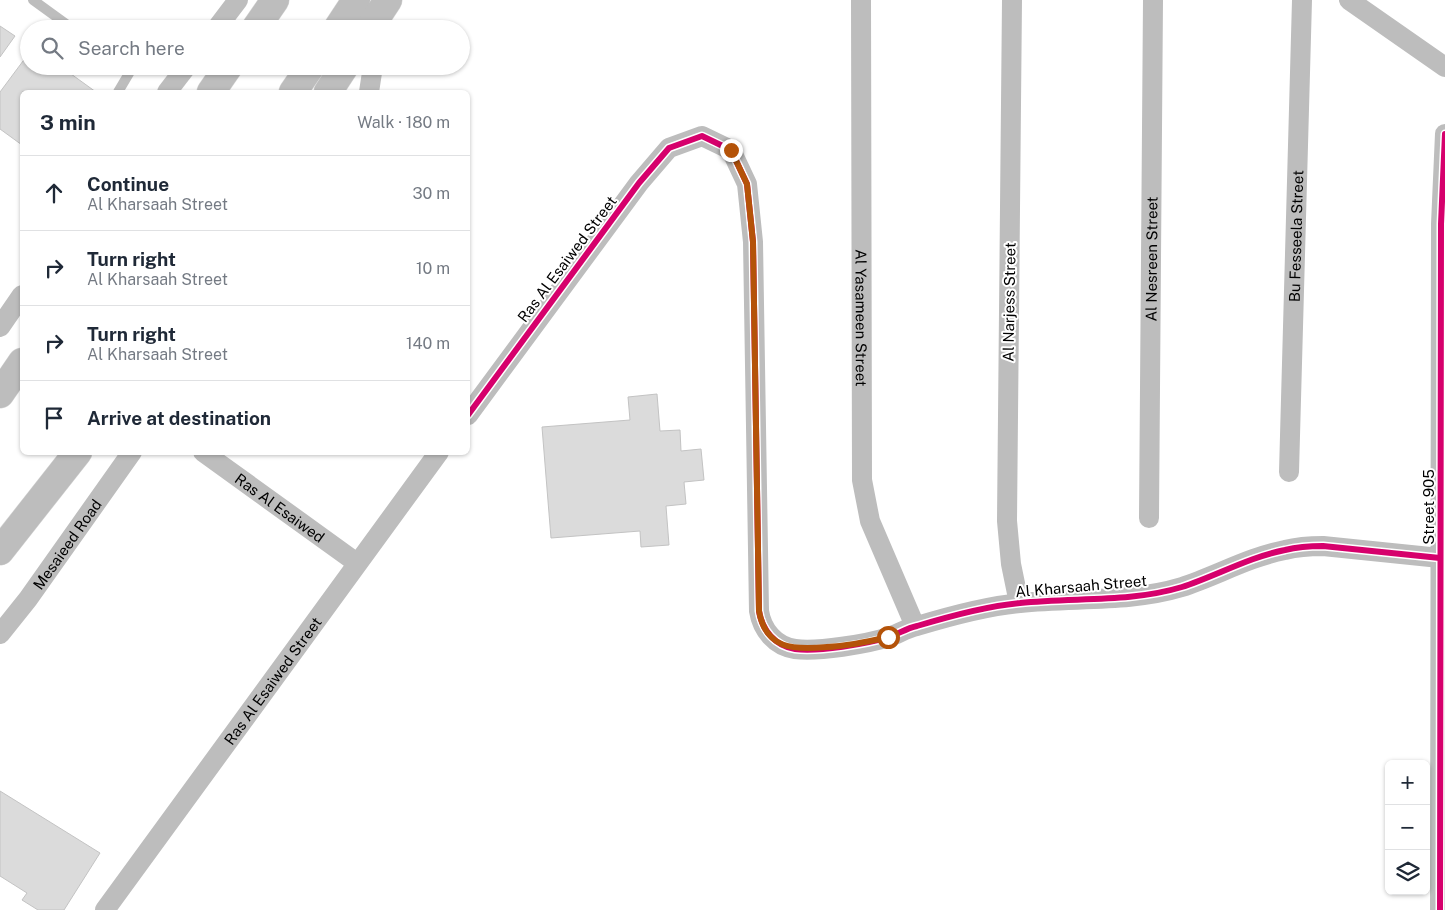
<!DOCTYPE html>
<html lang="en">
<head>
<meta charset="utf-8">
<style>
	:root { --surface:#fff; --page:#f2f2f3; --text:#1f2937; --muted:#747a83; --line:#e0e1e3 }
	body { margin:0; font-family:"Public Sans",sans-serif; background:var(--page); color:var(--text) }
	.controls { position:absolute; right:15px; bottom:15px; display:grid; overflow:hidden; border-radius:8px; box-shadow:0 1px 4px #0004 }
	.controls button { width:45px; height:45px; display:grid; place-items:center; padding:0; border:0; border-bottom:1px solid var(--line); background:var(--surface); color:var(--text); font:25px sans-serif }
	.stop { position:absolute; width:15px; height:15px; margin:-11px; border:4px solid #b45309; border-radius:50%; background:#fff }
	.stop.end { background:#b45309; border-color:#fff; box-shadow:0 1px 5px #0008 }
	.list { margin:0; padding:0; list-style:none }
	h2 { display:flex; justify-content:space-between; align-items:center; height:65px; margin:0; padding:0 20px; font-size:21px }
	h2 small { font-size:16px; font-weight:400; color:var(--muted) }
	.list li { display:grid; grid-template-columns:32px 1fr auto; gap:15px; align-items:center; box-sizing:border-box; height:75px; padding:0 20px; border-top:1px solid var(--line) }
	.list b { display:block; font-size:19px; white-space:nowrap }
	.list p { margin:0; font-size:16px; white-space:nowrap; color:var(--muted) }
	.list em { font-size:16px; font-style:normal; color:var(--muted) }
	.icon { flex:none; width:28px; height:28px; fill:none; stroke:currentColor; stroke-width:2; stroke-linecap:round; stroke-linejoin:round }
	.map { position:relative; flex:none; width:1445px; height:910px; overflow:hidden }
	.search { position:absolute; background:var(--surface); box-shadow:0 1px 4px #0004; left:20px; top:20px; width:450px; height:55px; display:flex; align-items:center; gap:12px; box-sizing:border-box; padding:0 18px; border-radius:28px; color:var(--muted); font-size:19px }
	.panel { position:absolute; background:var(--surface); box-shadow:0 1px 4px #0004; left:20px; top:90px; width:450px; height:365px; border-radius:8px }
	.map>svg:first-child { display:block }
</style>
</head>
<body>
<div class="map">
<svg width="1445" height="910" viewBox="0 0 1445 910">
	<rect width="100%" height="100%" fill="#fff"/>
	<!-- building -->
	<g fill="#dbdbdb" stroke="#c3c3c3">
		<path d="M0 26 15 36 0 57Z"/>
		<path d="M29 53V66H60L96 92H22V145L0 129V92Z"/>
		<path d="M657 394 660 431 680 430 681 451 701 449 704 480 684 482 686 504 666 506 669 545 641 547 640 531 551 538 542 427 630 420 628 397Z"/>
		<path d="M0 791 100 853 64 910H38L22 900 27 893 0 876Z"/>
	</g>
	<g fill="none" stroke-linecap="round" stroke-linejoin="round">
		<defs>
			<g id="trunk">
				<path d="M255 29 275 0"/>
				<path d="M337 29 356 0"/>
				<path d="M369 29 388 0"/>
				<path d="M211 92 229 66"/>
				<path d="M293 92 311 66"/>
				<path d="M328 92 345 66"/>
				<path d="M0 394 22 362"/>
				<path d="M0 551 78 452"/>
			</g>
		</defs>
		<!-- trunk casing -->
		<use href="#trunk" stroke="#dbdbdb" stroke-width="29"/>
		<!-- service -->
		<g stroke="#bdbdbd" stroke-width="10">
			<path d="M33 0 73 29"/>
			<path d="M118 92 131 70 125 66"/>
		</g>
		<!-- minor -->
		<g stroke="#bdbdbd" stroke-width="20">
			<path id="s1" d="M861 0 862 480 870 521 915 626"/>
			<path d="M1012 0 1007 521 1011 564 1019 603"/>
			<path d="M1349 0 1445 67"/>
			<path d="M216 29 238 0"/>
			<path d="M167 92 187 66"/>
			<path d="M369 92 373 66"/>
			<path d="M0 327 22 295"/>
			<path d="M468 415 639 183 669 148 702 136 731 150 747 184 753 242 759 611C762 630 775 646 795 649 818 652 867 644 889 637 898 634 907 628 917 626 950 616 986 606 1020 603 1074 597 1129 603 1182 587 1216 576 1249 557 1285 550 1297 547 1310 546 1323 546L1440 558"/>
			<path id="s2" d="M203 452 357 563"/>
			<path id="s3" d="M1289 472 1302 0"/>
			<path id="s4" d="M1149 518 1153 0"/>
			<path id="s5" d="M0 634 28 599 132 452"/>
			<path id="s6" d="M105 910 439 452"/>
			<path d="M1440 910 1441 224 1445 134"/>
		</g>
		<!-- trunk -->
		<use href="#trunk" stroke="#bdbdbd" stroke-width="28"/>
		<defs>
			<g id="cycleway">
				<path d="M468 415 639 183 669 148 702 136 731 150 747 184 753 242 759 611C762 630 775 646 795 649 818 652 867 644 889 637 898 634 907 628 917 626 950 616 986 606 1020 603 1074 597 1129 603 1182 587 1216 576 1249 557 1285 550 1297 547 1310 546 1323 546L1440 558"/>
				<path d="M1440 910 1441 224 1445 134"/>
			</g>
		</defs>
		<!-- cycleway casing -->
		<use href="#cycleway" stroke="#fff" stroke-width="9"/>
		<!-- cycleway -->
		<use href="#cycleway" stroke="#d6006c" stroke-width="6"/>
	</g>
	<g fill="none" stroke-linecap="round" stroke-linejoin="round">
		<!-- route -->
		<path stroke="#b45309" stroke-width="6" d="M731 150 747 184 753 242 759 611C766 650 794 650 827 647 848 646 867 642 888 637"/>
	</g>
	<g text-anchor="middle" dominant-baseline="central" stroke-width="4" stroke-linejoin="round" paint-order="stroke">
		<!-- street labels -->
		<g font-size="15" fill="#000" stroke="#fff">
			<text stroke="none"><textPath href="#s3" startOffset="236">Bu Fesseela Street</textPath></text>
			<text transform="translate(567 259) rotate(-53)">Ras Al Esaiwed Street</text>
			<text stroke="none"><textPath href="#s4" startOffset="259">Al Nesreen Street</textPath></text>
			<text transform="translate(1009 302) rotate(-89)">Al Narjess Street</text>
			<text stroke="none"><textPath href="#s1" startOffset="318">Al Yasameen Street</textPath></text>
			<text transform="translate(1428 507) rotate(-90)">Street 905</text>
			<text stroke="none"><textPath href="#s2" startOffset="95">Ras Al Esaiwed</textPath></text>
			<text stroke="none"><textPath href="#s5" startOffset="112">Mesaieed Road</textPath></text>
			<text transform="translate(1081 586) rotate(-5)">Al Kharsaah Street</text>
			<text stroke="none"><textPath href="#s6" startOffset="284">Ras Al Esaiwed Street</textPath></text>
		</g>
	</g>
</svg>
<div class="controls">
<button>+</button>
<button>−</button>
<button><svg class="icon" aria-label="layers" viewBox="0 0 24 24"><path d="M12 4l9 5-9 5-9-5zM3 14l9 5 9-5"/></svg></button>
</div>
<div class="stop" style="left:888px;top:637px"></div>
<div class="stop end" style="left:731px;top:150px"></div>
<div class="search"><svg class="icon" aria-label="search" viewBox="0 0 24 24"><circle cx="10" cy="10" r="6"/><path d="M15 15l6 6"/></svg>Search here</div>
<section class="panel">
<h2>3 min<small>Walk · 180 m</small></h2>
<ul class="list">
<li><svg class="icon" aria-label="ahead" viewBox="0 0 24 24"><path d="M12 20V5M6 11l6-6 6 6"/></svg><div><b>Continue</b><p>Al Kharsaah Street</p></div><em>30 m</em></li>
<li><svg class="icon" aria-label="right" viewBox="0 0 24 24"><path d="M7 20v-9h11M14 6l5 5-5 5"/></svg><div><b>Turn right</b><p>Al Kharsaah Street</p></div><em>10 m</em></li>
<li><svg class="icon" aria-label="right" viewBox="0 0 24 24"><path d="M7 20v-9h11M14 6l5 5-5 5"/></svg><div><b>Turn right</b><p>Al Kharsaah Street</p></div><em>140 m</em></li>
<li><svg class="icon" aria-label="arrive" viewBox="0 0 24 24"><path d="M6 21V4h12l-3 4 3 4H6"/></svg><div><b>Arrive at destination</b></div></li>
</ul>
</section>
</div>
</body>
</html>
